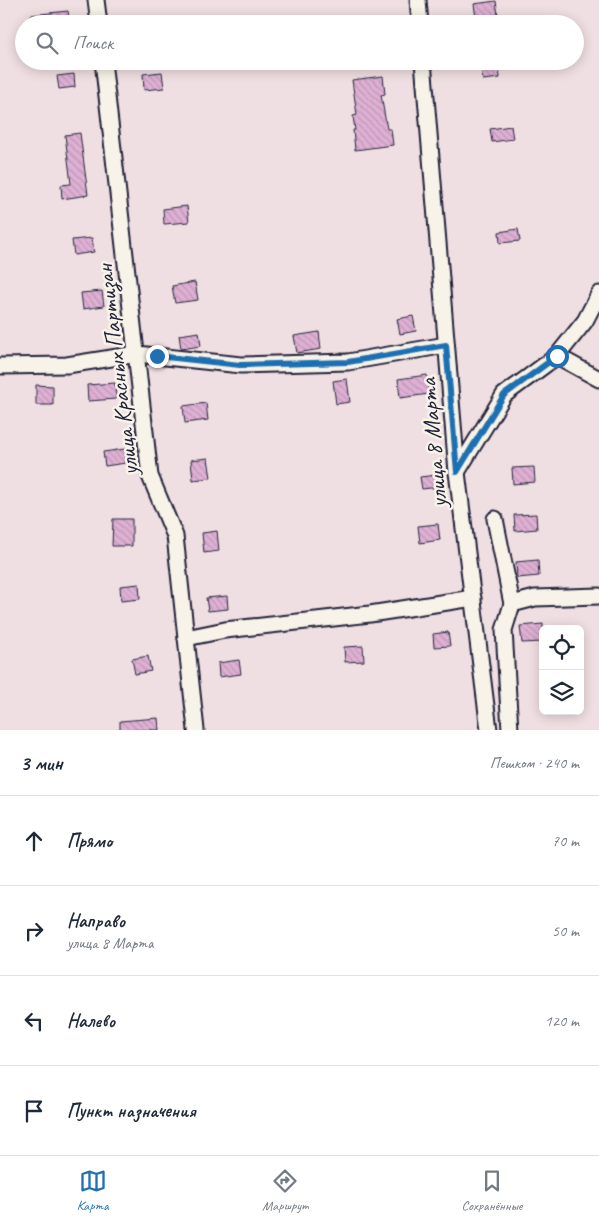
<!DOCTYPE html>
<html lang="ru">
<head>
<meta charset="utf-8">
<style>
	:root { --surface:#fff; --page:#f2f2f3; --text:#1f2937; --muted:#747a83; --line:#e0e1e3; --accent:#1f6fb2 }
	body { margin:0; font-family:Caveat,sans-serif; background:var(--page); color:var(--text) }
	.controls { position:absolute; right:15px; bottom:15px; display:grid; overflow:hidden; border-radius:8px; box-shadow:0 2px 12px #0003 }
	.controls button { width:45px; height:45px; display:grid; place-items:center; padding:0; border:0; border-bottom:1px solid var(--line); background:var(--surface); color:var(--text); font:25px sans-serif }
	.stop { position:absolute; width:15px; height:15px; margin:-11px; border:4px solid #1f6fb2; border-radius:50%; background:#fff }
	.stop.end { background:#1f6fb2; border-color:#fff; box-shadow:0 1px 5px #0008 }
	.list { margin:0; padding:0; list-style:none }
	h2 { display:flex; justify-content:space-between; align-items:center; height:65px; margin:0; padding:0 20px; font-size:21px }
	h2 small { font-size:16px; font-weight:400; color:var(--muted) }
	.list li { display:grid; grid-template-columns:32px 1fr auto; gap:15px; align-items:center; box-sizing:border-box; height:90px; padding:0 20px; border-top:1px solid var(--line) }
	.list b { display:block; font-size:19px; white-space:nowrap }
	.list p { margin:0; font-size:16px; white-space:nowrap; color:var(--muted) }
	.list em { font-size:16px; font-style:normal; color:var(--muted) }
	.icon { flex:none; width:28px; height:28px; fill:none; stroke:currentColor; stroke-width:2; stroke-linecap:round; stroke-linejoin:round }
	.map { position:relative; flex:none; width:599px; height:730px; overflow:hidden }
	.search { position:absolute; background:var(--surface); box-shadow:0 2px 12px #0003; left:15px; right:15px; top:15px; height:55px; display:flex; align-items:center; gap:12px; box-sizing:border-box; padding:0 18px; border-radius:28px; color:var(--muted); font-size:19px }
	.sheet { height:425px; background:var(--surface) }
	nav { display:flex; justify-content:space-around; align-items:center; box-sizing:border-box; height:70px; border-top:1px solid var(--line); background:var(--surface); font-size:14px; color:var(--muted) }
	nav a { display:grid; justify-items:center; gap:2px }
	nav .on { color:var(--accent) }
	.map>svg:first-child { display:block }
</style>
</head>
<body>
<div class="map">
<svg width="599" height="730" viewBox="0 0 599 730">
	<defs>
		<pattern id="building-back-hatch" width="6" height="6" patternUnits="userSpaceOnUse" patternTransform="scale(1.25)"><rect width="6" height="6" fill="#deb0d3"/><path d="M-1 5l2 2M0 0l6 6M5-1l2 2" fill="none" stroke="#be97b6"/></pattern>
	</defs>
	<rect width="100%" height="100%" fill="#f0dfe2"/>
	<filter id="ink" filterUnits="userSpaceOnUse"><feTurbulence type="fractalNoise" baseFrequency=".02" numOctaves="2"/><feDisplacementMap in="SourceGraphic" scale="10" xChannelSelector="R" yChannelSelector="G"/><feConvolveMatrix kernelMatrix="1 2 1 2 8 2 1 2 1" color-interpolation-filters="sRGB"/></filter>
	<g filter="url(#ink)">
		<!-- building -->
		<g fill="url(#building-back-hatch)" stroke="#22223b">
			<path d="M496 1 498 15 476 18 474 4Z"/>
			<path d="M68 11 70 24H31V15Z"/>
			<path d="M499 66 500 78 483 80 481 69Z"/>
			<path d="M162 72 164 88 144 90 143 74Z"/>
			<path d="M74 74 75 87 59 89 57 76Z"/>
			<path d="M383 76 385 94 381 95 387 129H391L393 145 355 150 353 130H355L353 116 357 115 352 80Z"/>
			<path d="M511 126 513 139 492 142 490 129Z"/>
			<path d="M80 133 88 195 62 199 61 185 71 184 65 135Z"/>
			<path d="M187 206 189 222 164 224 163 209Z"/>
			<path d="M518 229 520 241 500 243 499 232Z"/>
			<path d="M92 238 94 252 74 255 72 240Z"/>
			<path d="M195 282 198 300 175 303 172 286Z"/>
			<path d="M102 291 104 306 83 309 81 293Z"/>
			<path d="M413 316 416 331 400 334 397 319Z"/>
			<path d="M199 332 201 346 181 349 179 335Z"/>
			<path d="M319 332 321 349 297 353 294 336Z"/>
			<path d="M427 375 429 394 400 398 398 379Z"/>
			<path d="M347 379 350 402 336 404 333 381Z"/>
			<path d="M115 383 116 399 88 401 87 385Z"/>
			<path d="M36 385 53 386V405H36Z"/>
			<path d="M206 403 208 420 185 423 183 406Z"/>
			<path d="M125 449 126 463 105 466 103 452Z"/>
			<path d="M208 458 211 478 193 480 191 460Z"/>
			<path d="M534 467 535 482 513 484 512 468Z"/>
			<path d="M437 475 439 487 422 489 420 477Z"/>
			<path d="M536 514 537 529 515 531 514 515Z"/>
			<path d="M113 519H132V546H112Z"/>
			<path d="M438 524 440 540 420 543 418 526Z"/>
			<path d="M217 531 219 551 204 553 202 533Z"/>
			<path d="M538 560 539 576 517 578 516 562Z"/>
			<path d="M139 584 140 599 121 601 120 586Z"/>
			<path d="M227 596 228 609 208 611 206 598Z"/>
			<path d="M543 624V642L522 643 520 626Z"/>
			<path d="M448 632 450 646 434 647 433 634Z"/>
			<path d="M363 646 364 661 345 662 344 647Z"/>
			<path d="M148 656 151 671 135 674 132 659Z"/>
			<path d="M239 660 241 674 219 677 218 663Z"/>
			<path d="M158 718 159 730H120V721Z"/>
		</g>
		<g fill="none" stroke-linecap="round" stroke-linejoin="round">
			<defs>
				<g id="minor">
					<path d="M96 0 99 24"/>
					<path d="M418 0 420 24"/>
					<path d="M103 61 150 476 175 536 196 730"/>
					<path d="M423 61 457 472 489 730"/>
					<path d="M557 356 599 379"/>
					<path d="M0 366 67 365 137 354 241 365 348 362 446 345"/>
					<path d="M457 472 504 395 557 356 585 321 599 294"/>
					<path d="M495 519 512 604 504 630 510 730"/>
					<path d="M512 604 535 598 599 596"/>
					<path d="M186 638 225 630 370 614 473 598"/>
				</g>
			</defs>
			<!-- minor casing -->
			<use href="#minor" stroke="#22223b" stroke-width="19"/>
			<!-- minor -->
			<use href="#minor" stroke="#f7f3e8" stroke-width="15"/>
		</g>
	</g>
	<g fill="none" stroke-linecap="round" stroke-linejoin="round" filter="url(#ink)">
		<!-- route -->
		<path stroke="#1f6fb2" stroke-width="6" d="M157 356 240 365 348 362 446 345 457 472 504 395 557 356"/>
	</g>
	<g text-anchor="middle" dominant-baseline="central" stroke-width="5" stroke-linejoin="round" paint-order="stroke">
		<!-- street labels -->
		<g font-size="24" fill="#22223b" stroke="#f7f3e8">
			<text transform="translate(117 370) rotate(-97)">улица Красных Партизан</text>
			<text transform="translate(433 443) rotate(-95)">улица 8 Марта</text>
		</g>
	</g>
</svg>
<div class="controls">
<button><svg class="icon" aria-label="locate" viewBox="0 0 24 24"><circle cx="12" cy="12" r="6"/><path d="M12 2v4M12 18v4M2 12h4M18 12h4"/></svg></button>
<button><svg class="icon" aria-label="layers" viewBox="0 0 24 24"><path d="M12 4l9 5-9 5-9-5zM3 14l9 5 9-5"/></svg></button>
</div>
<div class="stop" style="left:557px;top:356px"></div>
<div class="stop end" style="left:157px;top:356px"></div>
<div class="search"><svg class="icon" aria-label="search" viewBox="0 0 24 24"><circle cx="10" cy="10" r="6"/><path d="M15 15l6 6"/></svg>Поиск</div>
</div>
<section class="sheet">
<h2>3 мин<small>Пешком · 240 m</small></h2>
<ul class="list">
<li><svg class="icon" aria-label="ahead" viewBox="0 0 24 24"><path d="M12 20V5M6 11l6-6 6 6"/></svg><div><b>Прямо</b></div><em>70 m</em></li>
<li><svg class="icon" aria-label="right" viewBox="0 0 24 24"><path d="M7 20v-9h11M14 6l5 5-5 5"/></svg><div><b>Направо</b><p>улица 8 Марта</p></div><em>50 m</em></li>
<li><svg class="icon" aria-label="left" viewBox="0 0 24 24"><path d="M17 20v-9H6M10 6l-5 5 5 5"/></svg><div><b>Налево</b></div><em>120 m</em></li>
<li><svg class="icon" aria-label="arrive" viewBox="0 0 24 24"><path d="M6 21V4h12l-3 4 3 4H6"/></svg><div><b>Пункт назначения</b></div></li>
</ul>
</section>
<nav>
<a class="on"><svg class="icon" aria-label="map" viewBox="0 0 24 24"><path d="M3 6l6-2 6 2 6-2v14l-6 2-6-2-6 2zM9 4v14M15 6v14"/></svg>Карта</a>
<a><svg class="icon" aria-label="directions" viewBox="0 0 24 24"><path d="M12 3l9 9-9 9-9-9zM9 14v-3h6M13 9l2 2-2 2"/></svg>Маршрут</a>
<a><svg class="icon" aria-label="saved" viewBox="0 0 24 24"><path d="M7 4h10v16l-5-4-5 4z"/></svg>Сохранённые</a>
</nav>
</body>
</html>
